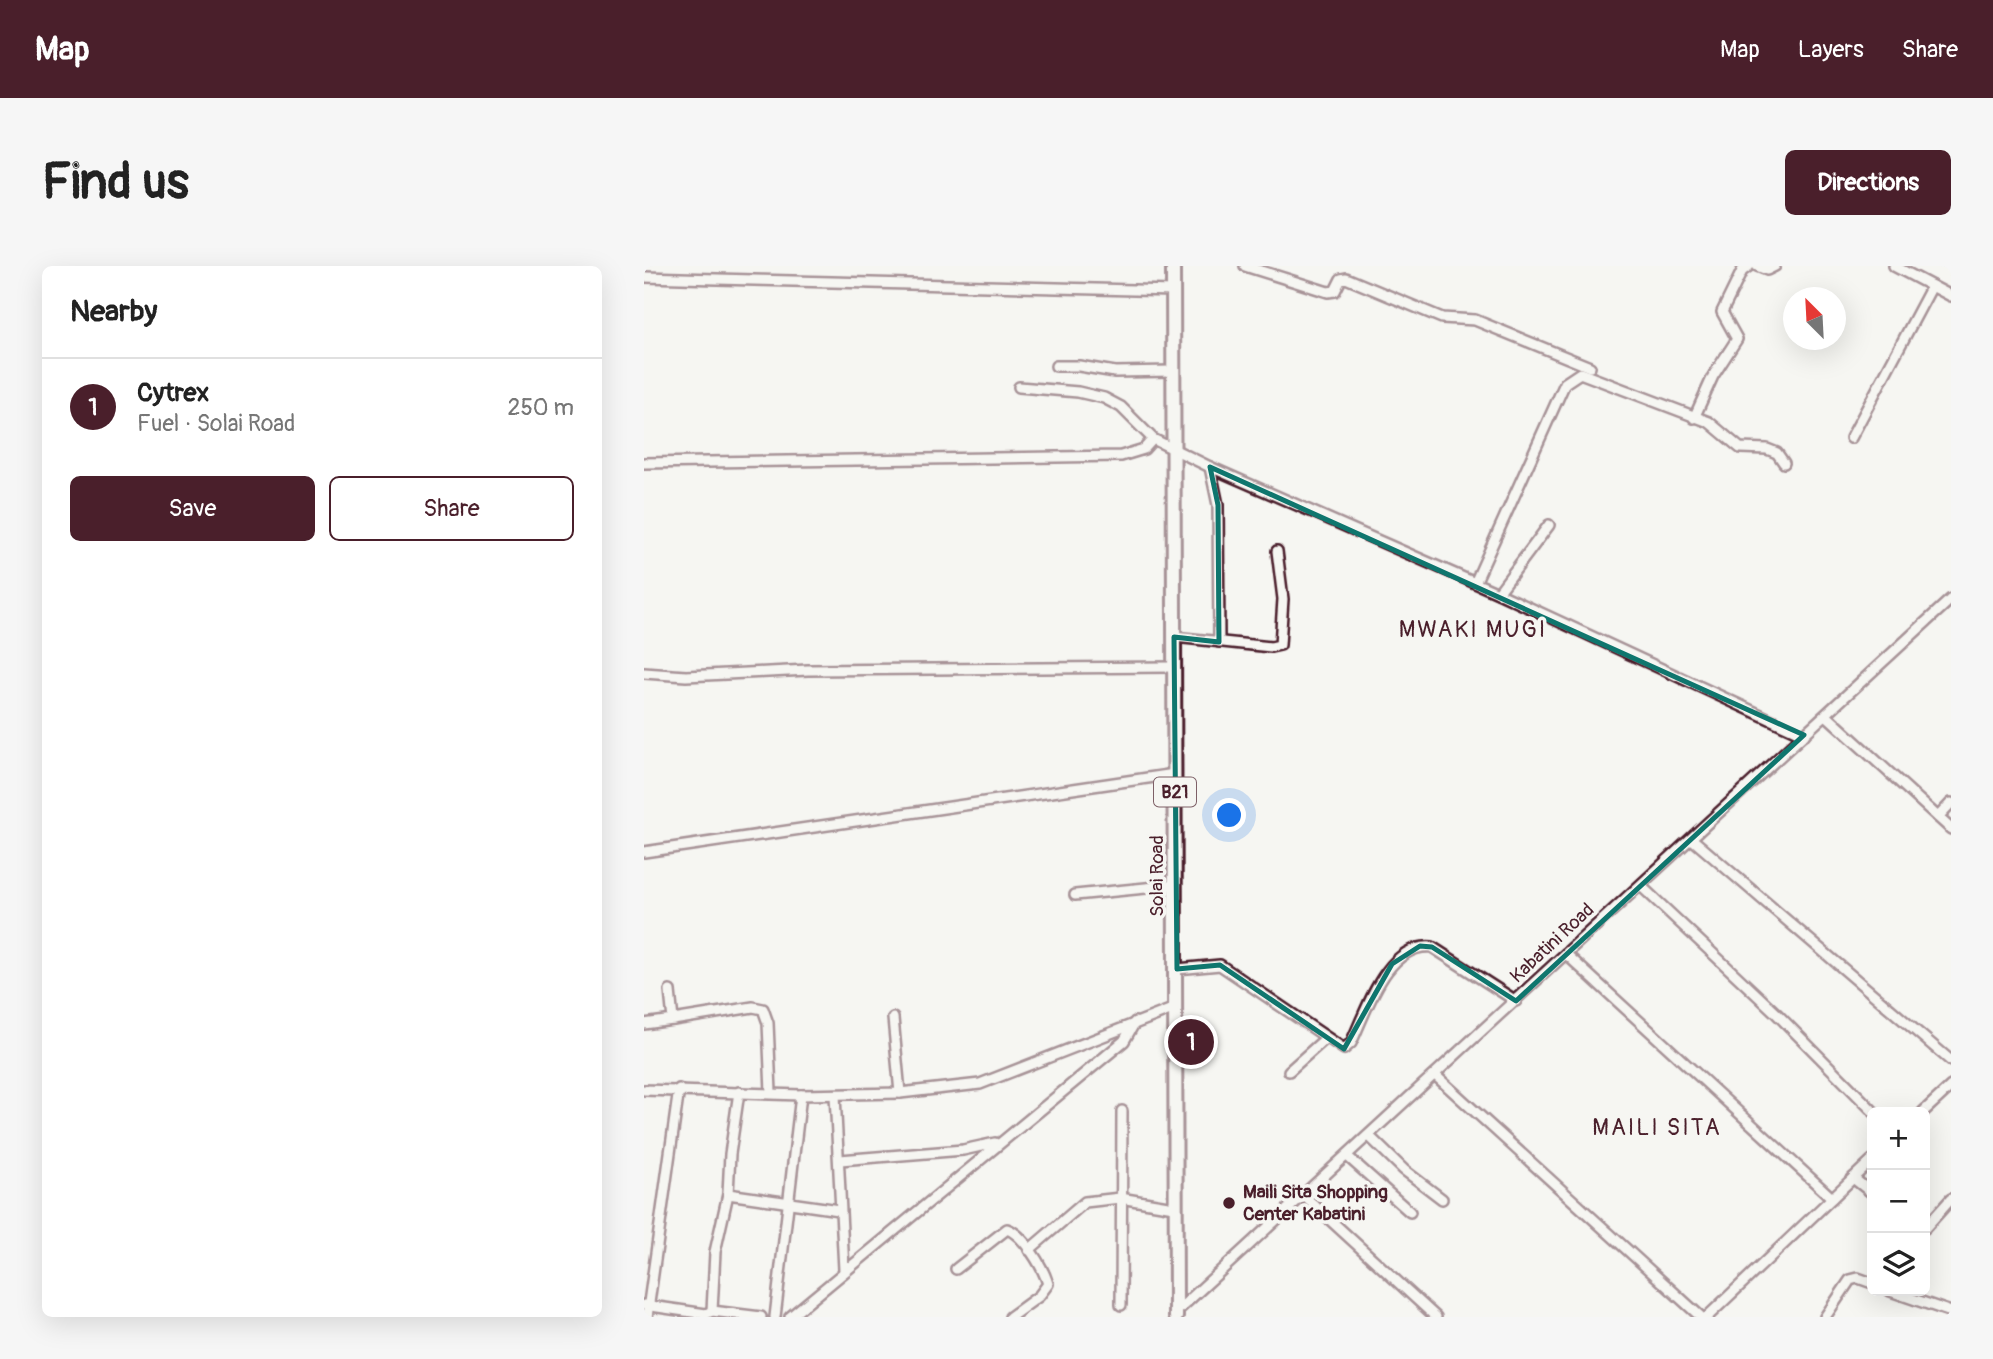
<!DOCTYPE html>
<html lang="en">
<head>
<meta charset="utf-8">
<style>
	:root { --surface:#fff; --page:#f6f6f6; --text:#222; --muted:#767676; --line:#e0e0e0; --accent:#4a1f2b }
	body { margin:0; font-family:Pangolin,sans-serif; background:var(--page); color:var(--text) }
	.controls { position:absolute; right:21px; bottom:21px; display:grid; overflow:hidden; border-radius:10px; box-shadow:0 7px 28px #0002 }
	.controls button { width:63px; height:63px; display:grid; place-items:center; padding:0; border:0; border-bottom:2px solid var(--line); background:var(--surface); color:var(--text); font:35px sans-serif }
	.compass { position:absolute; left:1139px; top:21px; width:63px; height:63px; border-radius:50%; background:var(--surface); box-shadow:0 7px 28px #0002; rotate:336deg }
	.you { position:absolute; left:586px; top:550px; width:24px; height:24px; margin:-18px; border:5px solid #fff; border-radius:50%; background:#1a73e8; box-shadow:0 0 0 10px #1a73e833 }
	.badge { display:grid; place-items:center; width:46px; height:46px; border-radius:50%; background:var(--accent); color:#fff; font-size:23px; font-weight:700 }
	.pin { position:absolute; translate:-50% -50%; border:4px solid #fff; box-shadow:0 2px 7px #0006 }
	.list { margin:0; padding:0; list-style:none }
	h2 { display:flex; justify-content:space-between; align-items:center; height:91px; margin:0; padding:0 28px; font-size:30px }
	h2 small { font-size:23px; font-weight:400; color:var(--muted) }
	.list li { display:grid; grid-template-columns:46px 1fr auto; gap:21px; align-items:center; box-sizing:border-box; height:98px; padding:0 28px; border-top:2px solid var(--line) }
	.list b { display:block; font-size:26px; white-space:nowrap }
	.list p { margin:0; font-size:23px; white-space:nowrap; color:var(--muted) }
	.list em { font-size:23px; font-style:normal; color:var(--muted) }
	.actions { display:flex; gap:14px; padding:21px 28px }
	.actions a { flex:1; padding:16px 0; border:2px solid var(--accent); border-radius:10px; text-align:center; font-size:24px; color:var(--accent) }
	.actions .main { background:var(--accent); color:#fff }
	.icon { flex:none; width:38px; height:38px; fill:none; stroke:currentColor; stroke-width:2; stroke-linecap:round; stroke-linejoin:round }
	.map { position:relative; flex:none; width:1307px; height:1051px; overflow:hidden; border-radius:10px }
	header { display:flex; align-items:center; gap:42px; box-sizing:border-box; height:98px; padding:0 35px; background:var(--accent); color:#fff }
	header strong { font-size:33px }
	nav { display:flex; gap:38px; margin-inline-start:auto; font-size:24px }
	.intro { display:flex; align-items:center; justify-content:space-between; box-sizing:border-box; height:168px; padding:0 42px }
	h1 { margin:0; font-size:49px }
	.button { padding:18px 32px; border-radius:10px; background:var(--accent); color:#fff; font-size:24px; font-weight:700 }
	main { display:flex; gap:42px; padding:0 42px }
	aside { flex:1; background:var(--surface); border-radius:10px; box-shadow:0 7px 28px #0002 }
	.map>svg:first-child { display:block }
</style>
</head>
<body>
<header>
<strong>Map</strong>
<nav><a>Map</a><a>Layers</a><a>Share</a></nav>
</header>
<div class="intro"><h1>Find us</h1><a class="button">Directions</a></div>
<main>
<aside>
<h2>Nearby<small></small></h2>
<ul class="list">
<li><span class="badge">1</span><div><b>Cytrex</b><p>Fuel · Solai Road</p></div><em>250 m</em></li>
</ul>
<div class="actions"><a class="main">Save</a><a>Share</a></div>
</aside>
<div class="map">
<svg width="1307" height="1051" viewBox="0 0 1307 1051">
	<rect width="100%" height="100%" fill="#f6f6f2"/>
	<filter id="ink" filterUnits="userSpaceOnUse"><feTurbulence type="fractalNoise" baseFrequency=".0143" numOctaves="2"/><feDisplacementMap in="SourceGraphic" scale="14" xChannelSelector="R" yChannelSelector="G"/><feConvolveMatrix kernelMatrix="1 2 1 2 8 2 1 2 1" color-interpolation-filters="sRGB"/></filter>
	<g filter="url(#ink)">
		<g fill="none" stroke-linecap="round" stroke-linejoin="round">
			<defs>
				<g id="minor">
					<path d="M601 0 684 26 691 25 697 13 702 12 798 52 831 54 946 101"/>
					<path d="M1113 0 1123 4 1131 0"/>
					<path d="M1250 0 1307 30"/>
					<path d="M0 11 529 25"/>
					<path d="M412 100H435L471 106 529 105"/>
					<path d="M375 121 434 126 460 132 477 141 509 173 566 201 854 327 1160 469"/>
					<path d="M1050 152 1069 110 1093 73 1078 46 1098 5 1105 0"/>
					<path d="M1207 172 1288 20"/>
					<path d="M0 197 477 190 500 183 509 173"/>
					<path d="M566 201 574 239 575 376"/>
					<path d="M831 317 921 117 936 107 1065 156 1096 182 1123 183 1133 187 1140 197"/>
					<path d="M854 327 905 259"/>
					<path d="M530 371 627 381 636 379 639 333 633 285"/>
					<path d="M0 407 42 410 164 404 530 401"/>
					<path d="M1182 449 1307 563"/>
					<path d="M1294 551 1307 537"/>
					<path d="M1048 573 1307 795"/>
					<path d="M0 586 531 508"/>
					<path d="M997 620 1132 747 1230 846"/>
					<path d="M431 629 532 619"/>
					<path d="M922 688 1188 932"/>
					<path d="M533 703 576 699 700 783 707 777C723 744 742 677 788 681L872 735"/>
					<path d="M249 752 256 827"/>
					<path d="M29 754 109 741 119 743 124 757 127 826"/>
					<path d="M0 758 29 754 26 725"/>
					<path d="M645 805 682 772"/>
					<path d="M791 809 1057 1051"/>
					<path d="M0 824 157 829 256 827 336 818 531 742"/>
					<path d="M191 829 200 1004"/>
					<path d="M1279 846 1307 820"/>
					<path d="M725 870 760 904 798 933"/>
					<path d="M703 890 766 946"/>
					<path d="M196 894 319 884 351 877"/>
					<path d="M1209 912 1228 927"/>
					<path d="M84 928 195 944"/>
					<path d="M660 930 792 1051"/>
					<path d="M1281 962 1307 933"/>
					<path d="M385 984 441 936 476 932 530 941"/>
					<path d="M312 1003 363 963C379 968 399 1001 404 1018L395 1030 366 1051"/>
					<path d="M1246 1025 1307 1046"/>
					<path d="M0 1039 62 1048 68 1045 117 1051"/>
					<path d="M477 1039 478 845"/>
					<path d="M68 1045 71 986 84 928 86 888 95 826"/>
					<path d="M532 1046 1307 333"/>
					<path d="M3 1051 35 823"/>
					<path d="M131 1051 157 829"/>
					<path d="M146 1051 480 775 491 756"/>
					<path d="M1063 1051 1228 894"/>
					<path d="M1181 1051 1206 1014 1214 1012 1228 1017"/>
				</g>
				<path id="highway" d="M529 0 532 1051"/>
			</defs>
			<!-- minor casing -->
			<use href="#minor" stroke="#4a1f2b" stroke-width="14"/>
			<!-- highway casing -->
			<use href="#highway" stroke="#4a1f2b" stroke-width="18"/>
			<!-- minor -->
			<use href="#minor" stroke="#f6f6f2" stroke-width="9"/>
			<!-- highway -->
			<use href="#highway" stroke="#f6f6f2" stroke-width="12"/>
		</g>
	</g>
	<!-- marked area -->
	<path d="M0 0H1307V1051H0ZM566 201 1160 469 872 735 788 681 776 680 748 698 700 783 576 699 533 703 530 371 575 376 574 239Z" fill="#f6f6f2" fill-opacity=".55" fill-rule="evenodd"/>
	<path fill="none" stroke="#0f766e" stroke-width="5" stroke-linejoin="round" d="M566 201 1160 469 872 735 788 681 776 680 748 698 700 783 576 699 533 703 530 371 575 376 574 239Z"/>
	<!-- markers -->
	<circle fill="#4a1f2b" stroke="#f6f6f2" stroke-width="2.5" cx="585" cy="937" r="7"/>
	<g text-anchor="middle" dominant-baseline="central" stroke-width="7" stroke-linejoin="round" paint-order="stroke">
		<!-- shield labels -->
		<rect fill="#f6f6f2" stroke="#7e6067" stroke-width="2" x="510" y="511.5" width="42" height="29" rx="5"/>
		<g font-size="18" font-weight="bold" fill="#4a1f2b">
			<text x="531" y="526">B21</text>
		</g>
		<!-- street labels -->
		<g font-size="19" fill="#4a1f2b" stroke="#f6f6f2">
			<text transform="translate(513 610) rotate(-90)">Solai Road</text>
			<text transform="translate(908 677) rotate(-43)">Kabatini Road</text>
		</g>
		<!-- poi labels -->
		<g font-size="19" font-weight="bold" fill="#4a1f2b" stroke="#f6f6f2" text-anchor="start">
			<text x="599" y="926">Maili Sita Shopping<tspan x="599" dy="22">Center Kabatini</tspan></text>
		</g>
		<!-- quarter labels -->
		<g font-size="23" letter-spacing="2" fill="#4a1f2b" stroke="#f6f6f2">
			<text x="829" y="363">MWAKI MUGI</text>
			<text x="1013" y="861">MAILI SITA</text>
		</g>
	</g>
</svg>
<div class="controls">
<button>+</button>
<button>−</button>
<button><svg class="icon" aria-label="layers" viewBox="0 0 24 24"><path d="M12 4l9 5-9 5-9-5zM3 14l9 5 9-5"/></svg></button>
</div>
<svg class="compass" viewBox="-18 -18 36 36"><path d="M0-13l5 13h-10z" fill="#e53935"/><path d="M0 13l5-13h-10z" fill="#767676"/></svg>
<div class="you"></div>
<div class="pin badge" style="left:547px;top:776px">1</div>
</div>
</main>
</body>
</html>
